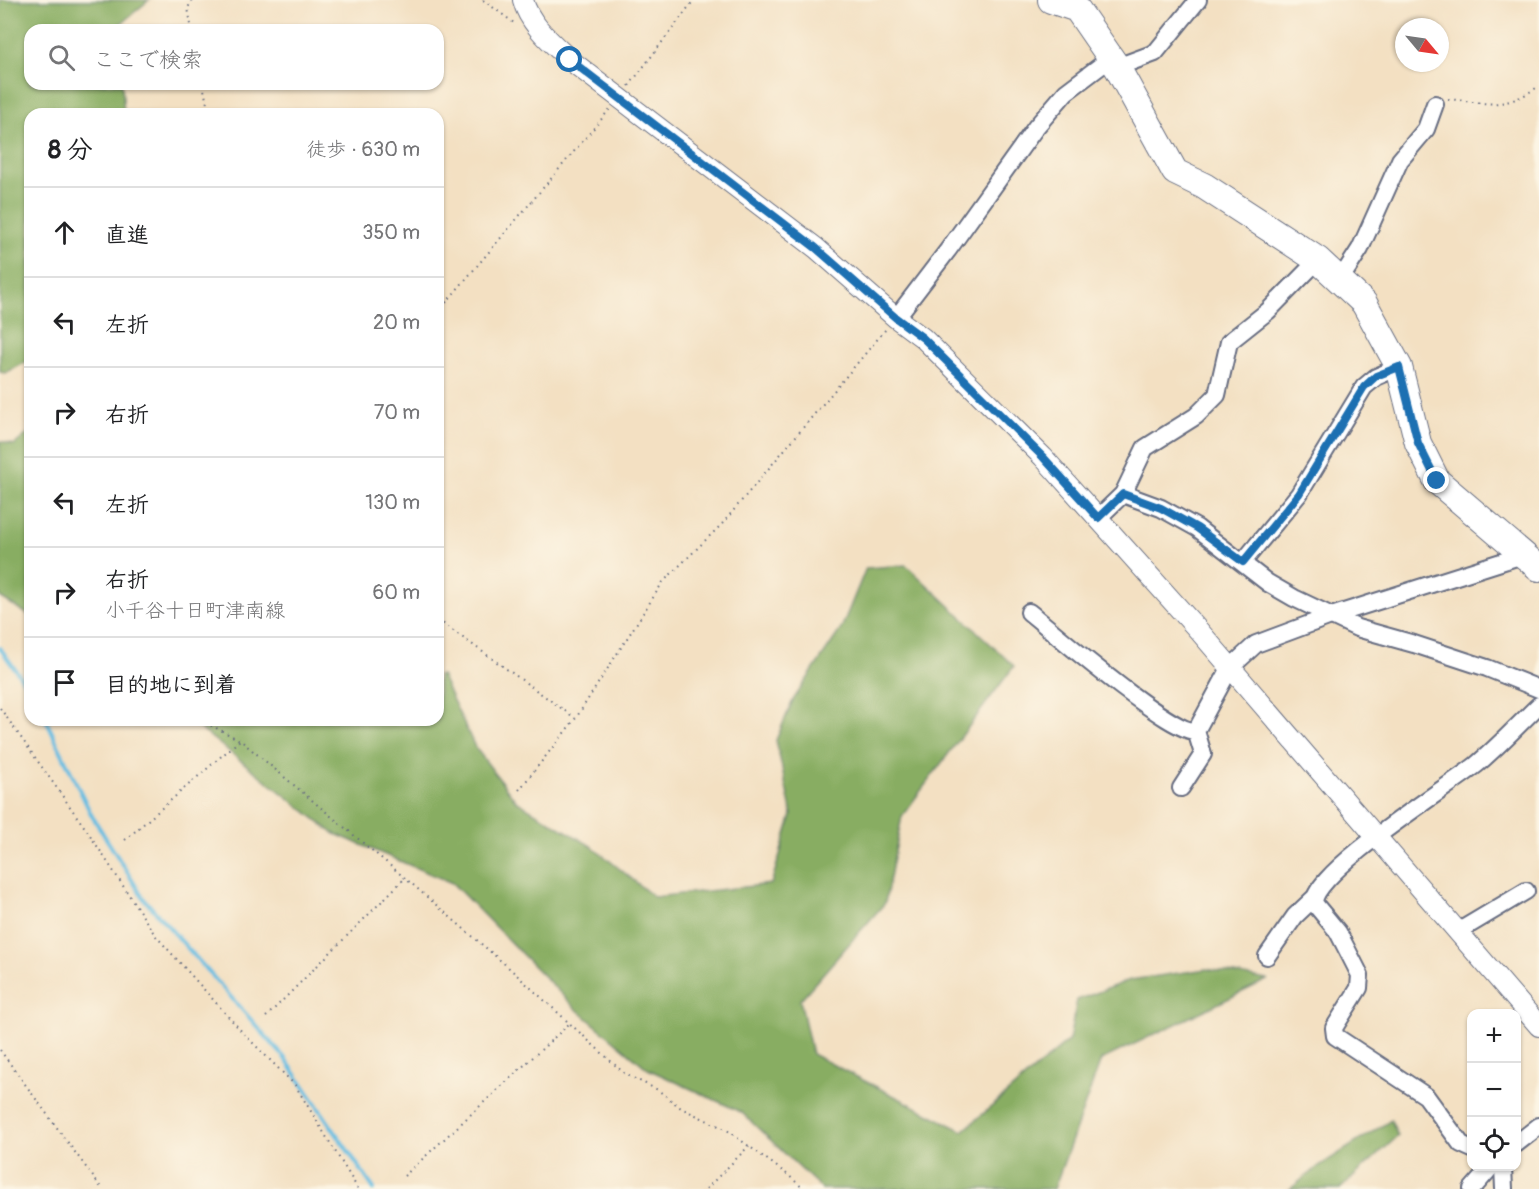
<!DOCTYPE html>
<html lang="ja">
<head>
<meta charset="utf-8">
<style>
	:root { --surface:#fff; --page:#f6f6f6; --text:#202124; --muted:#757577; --line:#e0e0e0 }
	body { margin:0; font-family:Pangolin,"Klee One",sans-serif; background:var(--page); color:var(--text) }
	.controls { position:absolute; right:18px; bottom:18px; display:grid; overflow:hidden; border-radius:12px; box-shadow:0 2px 4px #0004 }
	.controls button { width:54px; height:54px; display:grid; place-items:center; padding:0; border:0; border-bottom:2px solid var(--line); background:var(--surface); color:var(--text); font:30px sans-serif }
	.compass { position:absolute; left:1395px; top:18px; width:54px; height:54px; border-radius:50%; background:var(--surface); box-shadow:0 2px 4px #0004; rotate:119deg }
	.stop { position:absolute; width:18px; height:18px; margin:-14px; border:4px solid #1f6fb2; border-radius:50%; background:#fff }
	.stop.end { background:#1f6fb2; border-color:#fff; box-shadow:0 2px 6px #0008 }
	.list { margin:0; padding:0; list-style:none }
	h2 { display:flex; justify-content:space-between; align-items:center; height:78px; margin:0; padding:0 24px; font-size:26px }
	h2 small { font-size:20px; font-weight:400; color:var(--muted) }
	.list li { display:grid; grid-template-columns:39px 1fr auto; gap:18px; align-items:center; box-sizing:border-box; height:90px; padding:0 24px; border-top:2px solid var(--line) }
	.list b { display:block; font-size:22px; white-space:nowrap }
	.list p { margin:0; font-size:20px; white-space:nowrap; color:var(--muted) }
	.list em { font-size:20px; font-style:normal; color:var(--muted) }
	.icon { flex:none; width:33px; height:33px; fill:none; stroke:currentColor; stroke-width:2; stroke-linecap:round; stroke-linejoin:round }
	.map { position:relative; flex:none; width:1539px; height:1189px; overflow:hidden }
	.search { position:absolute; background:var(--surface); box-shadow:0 2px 4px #0004; left:24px; top:24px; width:420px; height:66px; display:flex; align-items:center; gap:15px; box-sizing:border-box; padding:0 21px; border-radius:18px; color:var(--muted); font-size:22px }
	.panel { position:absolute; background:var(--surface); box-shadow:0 2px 4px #0004; left:24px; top:108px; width:420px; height:618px; border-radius:18px }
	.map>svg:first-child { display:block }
</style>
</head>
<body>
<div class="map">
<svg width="1539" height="1189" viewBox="0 0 1539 1189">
	<rect width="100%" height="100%" fill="#fcf5e5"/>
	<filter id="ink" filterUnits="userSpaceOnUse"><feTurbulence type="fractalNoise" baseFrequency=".0167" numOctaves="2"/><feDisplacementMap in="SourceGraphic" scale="12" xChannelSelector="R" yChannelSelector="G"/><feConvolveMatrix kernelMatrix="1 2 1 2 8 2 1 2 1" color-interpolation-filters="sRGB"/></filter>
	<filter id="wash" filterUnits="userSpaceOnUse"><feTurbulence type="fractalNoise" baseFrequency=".008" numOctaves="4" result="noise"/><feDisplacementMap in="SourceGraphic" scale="24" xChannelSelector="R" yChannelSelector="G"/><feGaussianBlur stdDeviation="1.35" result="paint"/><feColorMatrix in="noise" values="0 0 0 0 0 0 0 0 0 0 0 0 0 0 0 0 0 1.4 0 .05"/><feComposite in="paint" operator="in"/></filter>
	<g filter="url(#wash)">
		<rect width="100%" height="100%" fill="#f3e0c2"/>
		<!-- forest -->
		<g fill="#88ad62" stroke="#526e60" stroke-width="1.5">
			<path d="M0 0H149L118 26V30H30V84H122L124 114H30V360L6 373 0 372Z"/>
			<path d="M30 432V616L0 597V441L14 445Z"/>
			<path d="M906 565 1014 666 902 816 885 903 800 1000 812 1054 963 1131 1069 1040 1077 1000 1130 980 1207 969 1267 980 1101 1060 1054 1189H822L741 1112 648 1069 575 1008 452 883 333 833 189 720H438V676L441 675 475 747 516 801 593 847 654 897 771 884 792 815 776 740 793 700 841 629 866 568Z"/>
			<path d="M1391 1120 1398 1136 1340 1189H1290L1319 1166Z"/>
		</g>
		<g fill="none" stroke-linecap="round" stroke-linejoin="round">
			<!-- stream -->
			<g stroke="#65bde2" stroke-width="4">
				<path d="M0 648 30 690"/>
				<path d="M46 720 92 816 144 899 284 1057 374 1189"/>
			</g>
		</g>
	</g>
	<g filter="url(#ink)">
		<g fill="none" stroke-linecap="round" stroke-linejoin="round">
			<defs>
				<g id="minor">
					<path d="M1117 67 1155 53 1198 0"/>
					<path d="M1340 280 1360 249 1400 160 1426 129 1435 104"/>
					<path d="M896 318 948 250 1036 127 1066 92 1111 58"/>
					<path d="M1123 494 1161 508 1197 528 1268 583 1294 598 1357 628 1414 644 1487 668 1539 689"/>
					<path d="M1098 518 1123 494 1145 448 1196 416 1217 395 1229 342 1268 311 1318 260"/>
					<path d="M1243 562 1299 494 1364 387 1376 377 1399 367"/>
					<path d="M1029 612C1053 632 1172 734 1196 731L1230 668 1256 644 1331 616 1523 555"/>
					<path d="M1181 788 1203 754 1196 731"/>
					<path d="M1459 931 1526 891"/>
					<path d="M1267 956 1295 916 1313 899"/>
					<path d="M1516 1144 1539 1126"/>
					<path d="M1472 1149 1461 1144 1426 1096 1335 1036 1334 1028 1359 988 1360 975 1338 932 1314 903C1313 872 1447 788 1476 765 1498 747 1518 725 1539 705"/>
					<path d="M1503 1166 1504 1189"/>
					<path d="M1472 1189 1492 1166"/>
				</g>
				<path id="tertiary" d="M523 0C529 24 552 43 570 60L816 248 896 318 923 338 1043 457 1200 632 1539 1026"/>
				<path id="primary" d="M1051 0 1077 9 1117 67 1175 172 1204 186 1318 260 1364 303 1399 367 1418 443 1437 481 1539 568"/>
			</defs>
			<!-- minor casing -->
			<use href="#minor" stroke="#676d81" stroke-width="20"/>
			<!-- tertiary casing -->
			<use href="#tertiary" stroke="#676d81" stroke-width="22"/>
			<!-- primary casing -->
			<use href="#primary" stroke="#676d81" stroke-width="28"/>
			<!-- path -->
			<g stroke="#676d81" stroke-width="2" stroke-dasharray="1.5 4.5" stroke-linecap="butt">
				<path d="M192 0 188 8 192 30"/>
				<path d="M483 0 514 23"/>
				<path d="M203 84 209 114"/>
				<path d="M629 86 694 0"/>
				<path d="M1448 99C1488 103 1503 111 1539 86"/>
				<path d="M438 312 610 109"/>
				<path d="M438 620 575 718"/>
				<path d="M0 708 88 832 155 935 244 1034 295 1085 358 1189"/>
				<path d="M200 720 240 740"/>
				<path d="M519 790 576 718 663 582 722 524 886 329"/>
				<path d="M125 840 240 740 405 878 508 967 625 1074 658 1090 681 1108 727 1130 788 1175 804 1189"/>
				<path d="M266 1017 405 878"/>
				<path d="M0 1050 102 1189"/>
				<path d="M404 1176 569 1024"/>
				<path d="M706 1189 749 1146"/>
			</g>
			<!-- minor -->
			<use href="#minor" stroke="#fff" stroke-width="16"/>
			<!-- tertiary -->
			<use href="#tertiary" stroke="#fff" stroke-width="20"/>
			<!-- primary -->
			<use href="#primary" stroke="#fff" stroke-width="26"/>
		</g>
	</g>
	<g fill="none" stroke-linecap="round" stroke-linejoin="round" filter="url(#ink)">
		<!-- route -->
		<path stroke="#1f6fb2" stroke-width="8" d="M570 60 816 248 896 318 923 338 1043 457 1098 518 1123 494 1161 508 1197 528 1243 562 1299 494 1364 387 1376 376 1399 367 1418 443 1437 481"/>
	</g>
</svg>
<div class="controls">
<button>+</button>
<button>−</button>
<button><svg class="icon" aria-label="locate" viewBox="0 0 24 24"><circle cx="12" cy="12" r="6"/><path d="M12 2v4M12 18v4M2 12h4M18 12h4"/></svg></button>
</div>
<svg class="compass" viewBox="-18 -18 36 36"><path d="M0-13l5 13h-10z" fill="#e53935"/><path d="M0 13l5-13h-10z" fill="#757577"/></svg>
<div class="stop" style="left:570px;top:60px"></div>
<div class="stop end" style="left:1437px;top:481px"></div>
<div class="search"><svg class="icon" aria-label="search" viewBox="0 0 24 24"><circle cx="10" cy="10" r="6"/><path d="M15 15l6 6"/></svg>ここで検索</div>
<section class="panel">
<h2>8 分<small>徒歩 · 630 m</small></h2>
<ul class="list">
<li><svg class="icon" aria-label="ahead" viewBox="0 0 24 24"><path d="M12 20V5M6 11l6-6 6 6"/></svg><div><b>直進</b></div><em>350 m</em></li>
<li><svg class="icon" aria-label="left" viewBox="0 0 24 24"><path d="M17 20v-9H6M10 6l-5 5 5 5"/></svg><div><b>左折</b></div><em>20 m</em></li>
<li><svg class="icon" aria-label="right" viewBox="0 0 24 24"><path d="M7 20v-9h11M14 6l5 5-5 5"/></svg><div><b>右折</b></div><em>70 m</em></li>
<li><svg class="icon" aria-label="left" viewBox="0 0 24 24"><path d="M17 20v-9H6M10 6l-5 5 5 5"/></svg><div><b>左折</b></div><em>130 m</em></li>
<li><svg class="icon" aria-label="right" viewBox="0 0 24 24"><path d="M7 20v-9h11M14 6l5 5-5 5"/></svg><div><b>右折</b><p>小千谷十日町津南線</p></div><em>60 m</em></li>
<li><svg class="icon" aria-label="arrive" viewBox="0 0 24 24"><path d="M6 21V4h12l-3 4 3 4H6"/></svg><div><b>目的地に到着</b></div></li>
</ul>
</section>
</div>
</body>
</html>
